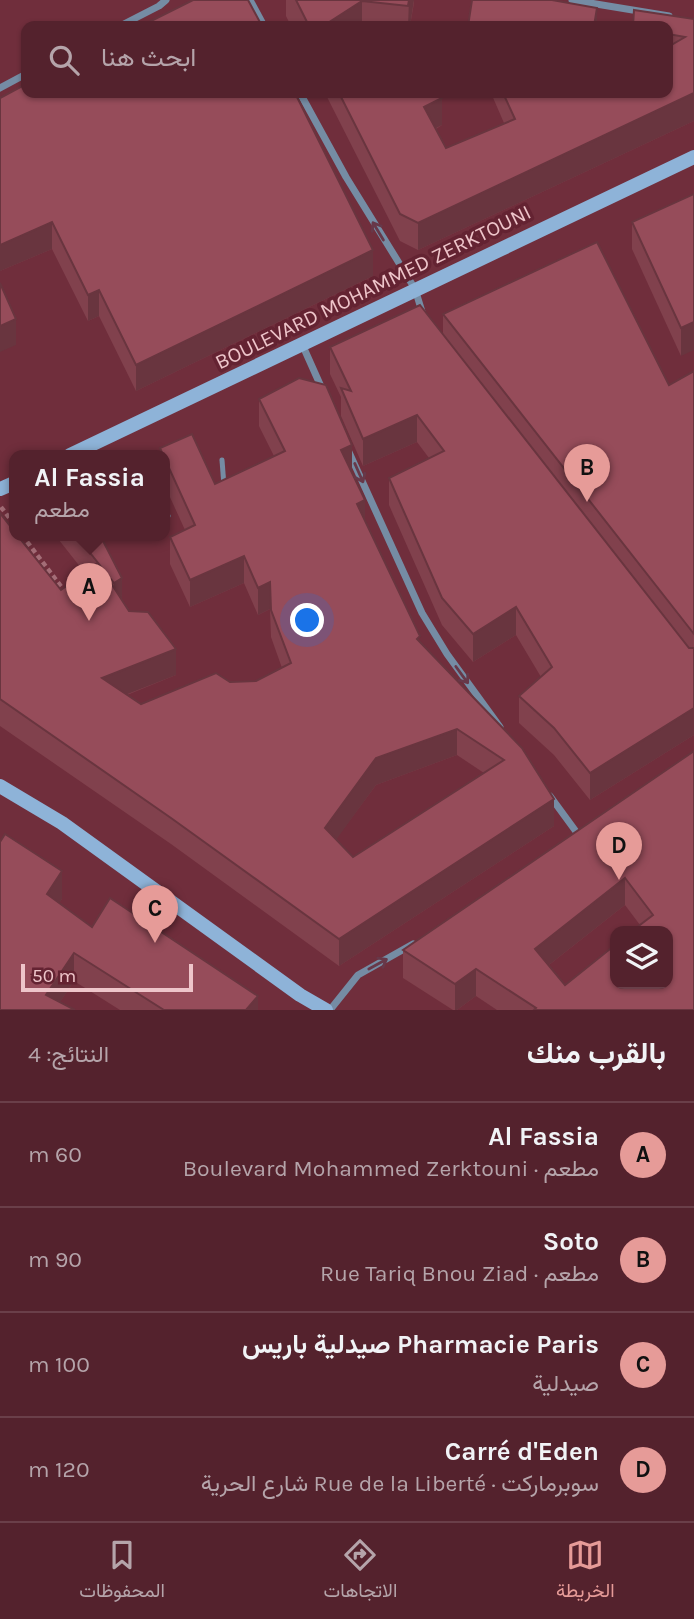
<!DOCTYPE html>
<html lang="ar">
<head>
<meta charset="utf-8">
<style>
	:root { --surface:#54222d; --page:#5a2a35; --text:#f1f3f6; --muted:#b5a4aa; --line:#6a3f49; --accent:#e69b98 }
	body { margin:0; font-family:Karla,Vazirmatn,sans-serif; background:var(--page); color:var(--text); direction:rtl }
	.controls { position:absolute; right:21px; bottom:21px; display:grid; overflow:hidden; border-radius:14px; box-shadow:0 2px 5px #0004 }
	.controls button { width:63px; height:63px; display:grid; place-items:center; padding:0; border:0; border-bottom:2px solid var(--line); background:var(--surface); color:var(--text); font:35px sans-serif }
	.scale { position:absolute; left:21px; bottom:18px; width:172px; box-sizing:border-box; padding-left:7px; border:4px solid #eec5ca; border-top:0; font-size:19px; line-height:24px; white-space:nowrap; color:#eec5ca; -webkit-text-stroke:5px #642332; paint-order:stroke }
	.you { position:absolute; left:308px; top:621px; width:24px; height:24px; margin:-18px; border:5px solid #fff; border-radius:50%; background:#1a73e8; box-shadow:0 0 0 10px #1a73e833 }
	.badge { display:grid; place-items:center; width:46px; height:46px; border-radius:50%; background:var(--accent); color:#111; font-size:23px; font-weight:700 }
	.pin { position:absolute; translate:-50% -58px; filter:drop-shadow(0 2px 4px #0008) }
	.pin::after { content:''; position:absolute; top:37px; width:24px; height:21px; background:inherit; clip-path:polygon(0 0,100% 0,50% 100%) }
	.popup { position:absolute; left:9px; top:450px; width:161px; height:91px; box-sizing:border-box; display:grid; place-content:center; border-radius:14px; background:var(--surface); filter:drop-shadow(0 2px 5px #0005); font-size:23px; white-space:nowrap; color:var(--muted) }
	.popup b { font-size:26px; color:var(--text) }
	.popup::after { content:''; position:absolute; left:50%; top:100%; margin-left:-14px; border:14px solid transparent; border-top-color:var(--surface) }
	.list { margin:0; padding:0; list-style:none }
	h2 { display:flex; justify-content:space-between; align-items:center; height:91px; margin:0; padding:0 28px; font-size:30px }
	h2 small { font-size:23px; font-weight:400; color:var(--muted) }
	.list li { display:grid; grid-template-columns:46px 1fr auto; gap:21px; align-items:center; box-sizing:border-box; height:105px; padding:0 28px; border-top:2px solid var(--line) }
	.list b { display:block; font-size:26px; white-space:nowrap }
	.list p { margin:0; font-size:23px; white-space:nowrap; color:var(--muted) }
	.list em { font-size:23px; font-style:normal; color:var(--muted) }
	.icon { flex:none; width:38px; height:38px; fill:none; stroke:currentColor; stroke-width:2; stroke-linecap:round; stroke-linejoin:round }
	.map { position:relative; flex:none; width:694px; height:1010px; overflow:hidden; direction:ltr }
	.search { position:absolute; background:var(--surface); box-shadow:0 2px 5px #0004; left:21px; right:21px; top:21px; height:77px; display:flex; align-items:center; gap:18px; box-sizing:border-box; padding:0 24px; border-radius:14px; color:var(--muted); font-size:26px }
	.sheet { height:511px; background:var(--surface) }
	nav { display:flex; justify-content:space-around; align-items:center; box-sizing:border-box; height:98px; border-top:2px solid var(--line); background:var(--surface); font-size:19px; color:var(--muted) }
	nav a { display:grid; justify-items:center; gap:4px }
	nav .on { color:var(--accent) }
	.map>svg:first-child { display:block }
</style>
</head>
<body>
<div class="map">
<svg width="694" height="1010" viewBox="0 0 694 1010">
	<rect width="100%" height="100%" fill="#702e3c"/>
	<g fill="none" stroke-linecap="round" stroke-linejoin="round">
		<!-- path -->
		<g stroke="#a46d77" stroke-width="4.5" stroke-dasharray="5 3.5" stroke-linecap="butt">
			<path d="M1 507 14 524"/>
			<path d="M22 535 66 593"/>
		</g>
		<!-- lane -->
		<g stroke="#758ca4" stroke-width="5">
			<path d="M222 460 224 486"/>
			<path d="M164 513 168 516"/>
		</g>
		<!-- street -->
		<g stroke="#758ca4" stroke-width="7">
			<path d="M250 0 264 26"/>
			<path d="M572 0 669 16"/>
			<path d="M120 26 159 6 166 0"/>
			<path d="M0 88 26 74"/>
			<path d="M300 93 346 177 415 289 423 315"/>
			<path d="M302 344 323 391"/>
			<path d="M348 450 422 613 447 654 500 727"/>
			<path d="M550 796 580 837"/>
			<path d="M330 1010 358 975 413 944"/>
		</g>
		<!-- secondary -->
		<g stroke="#8eb3d8" stroke-width="14">
			<path d="M70 455 694 157"/>
			<path d="M0 489 14 483"/>
			<path d="M0 786 62 823 300 995 326 1010"/>
		</g>
	</g>
	<!-- wall -->
	<g fill="#81414d" fill-rule="evenodd">
		<path d="M286 0H414V3L410 26H291L286 16Z"/>
		<path d="M694 19V121L418 250 400 241 326 95V93H440L442 125 436 129 446 148 504 123 491 93H668V26Z"/>
		<path d="M0 98 373 276 136 391 99 316 88 321 52 249 0 271Z"/>
		<path d="M694 194 681 356 632 249V222Z"/>
		<path d="M443 314 669 385 694 371V735L590 800 554 755 519 723V696L541 677 516 635 473 662 442 625 389 505V478L429 458 417 442 363 466 341 416V397L330 374V347L443 334Z"/>
		<path d="M259 399 352 472 365 522 420 643 554 826 339 966 171 844 0 726V513L61 590 85 573 55 535H100L122 600 176 675 127 695 141 704 230 682 256 681 282 668 271 637 270 609 258 615 244 583 190 607 170 564V537L185 530 164 484V455H160V448L215 484 274 456 259 426ZM457 755 484 773 353 857 336 839 376 785Z"/>
		<path d="M694 751V1010H497L476 996 457 1010H453L403 978V950ZM625 905 640 925 565 985 549 965Z"/>
		<path d="M0 842 62 899 59 903 92 927 258 1010H120L74 981 60 1002 0 1010Z"/>
	</g>
	<!-- shaded-wall -->
	<g fill="#69353f">
		<path d="M409 0H414L410 26H408Z"/>
		<path d="M362 1V26H323Z"/>
		<path d="M597 8V26H594Z"/>
		<path d="M694 93V121L418 250V223Z"/>
		<path d="M442 98V125L424 134V107Z"/>
		<path d="M52 222V249L0 271V245Z"/>
		<path d="M373 250V276L136 391V365Z"/>
		<path d="M99 290V316L88 321V295Z"/>
		<path d="M16 319V345L0 352V326Z"/>
		<path d="M694 322V350L681 356V328Z"/>
		<path d="M417 415V442L363 466V439Z"/>
		<path d="M352 445V472L341 450Z"/>
		<path d="M365 500V527L357 504Z"/>
		<path d="M244 556V583L190 607V580Z"/>
		<path d="M122 578V605L114 610V583Z"/>
		<path d="M270 582V609L258 615V588Z"/>
		<path d="M516 607V635L473 662V634Z"/>
		<path d="M176 649V675L102 704V678Z"/>
		<path d="M694 708V735L590 800V773Z"/>
		<path d="M457 729V755L376 785 325 855V828L376 758Z"/>
		<path d="M554 799V826L339 966V939Z"/>
		<path d="M62 871V899L47 922V894Z"/>
		<path d="M625 878V905L535 976V949Z"/>
		<path d="M74 953V981L55 1010 46 995Z"/>
		<path d="M476 969V996L457 1010H455V984Z"/>
		<path d="M258 996V1010H246Z"/>
	</g>
	<!-- building -->
	<g fill="#964c5a" stroke="#69353f" stroke-width="2" fill-rule="evenodd">
		<path d="M193 0H248L262 26H141Z"/>
		<path d="M296 0H409L408 6 362 1 323 26H309Z"/>
		<path d="M472 0H552L597 8 594 26H468Z"/>
		<path d="M634 10 694 19V93L418 223 400 214 339 93H440L442 98 424 107 446 148 515 119 503 93H584V94L587 93H668V47L685 37 668 34V26H633Z"/>
		<path d="M26 84V93H295L373 250 136 365 99 290 88 295 52 222 0 245V98Z"/>
		<path d="M694 194V322L681 328 632 222Z"/>
		<path d="M597 242 669 385 694 371V634L443 314Z"/>
		<path d="M0 283 16 319 0 326Z"/>
		<path d="M420 305 689 648H694V708L590 773 554 728 519 696 552 667 516 607 473 634 442 598 389 478 444 451 417 415 363 439 341 388 351 391 330 347Z"/>
		<path d="M299 378 326 385 352 445 341 450 365 500 357 504 420 636 417 639 522 748 554 799 339 939 171 818 0 699V513L14 531V535H17L61 590 98 563 129 611 148 612 176 649 102 678 141 704 216 673 230 682 256 681 291 663 271 610 270 582 258 588 244 556 190 580 170 537 195 525 164 457V455H163L160 448 192 434 215 484 285 451 259 399ZM457 729 504 760 353 857 325 828 376 758Z"/>
		<path d="M76 535H100L122 578 114 583Z"/>
		<path d="M694 751V1010H534L536 1008 476 969 455 984 403 950ZM625 878 653 915 632 931H668V984H615V945L565 985 535 949Z"/>
		<path d="M5 834 62 871 47 894 92 927 110 898 258 996 246 1010H164L74 953 46 995 75 1010H0V842Z"/>
	</g>
	<!-- one-way arrows -->
	<defs><path id="oneway-shaft" d="M-6 0H5M1.5-3L5.5 0L1.5 3" fill="none" stroke-width="1.6" stroke-linecap="round" stroke-linejoin="round" transform="scale(1.75)"/></defs>
	<g stroke="#673849">
		<use href="#oneway-shaft" transform="translate(378 231) rotate(-121)"/>
		<use href="#oneway-shaft" transform="translate(359 473) rotate(66)"/>
		<use href="#oneway-shaft" transform="translate(462 675) rotate(54)"/>
		<use href="#oneway-shaft" transform="translate(378 964) rotate(-29)"/>
	</g>
	<g text-anchor="middle" dominant-baseline="central" stroke-width="7" stroke-linejoin="round" paint-order="stroke">
		<!-- street labels -->
		<g font-size="21" fill="#eec5ca" stroke="#642332">
			<text transform="translate(373 287) rotate(-26)">BOULEVARD MOHAMMED ZERKTOUNI</text>
		</g>
	</g>
</svg>
<div class="controls">
<button><svg class="icon" aria-label="layers" viewBox="0 0 24 24"><path d="M12 4l9 5-9 5-9-5zM3 14l9 5 9-5"/></svg></button>
</div>
<div class="scale">50 m</div>
<div class="you"></div>
<div class="pin badge" style="left:89px;top:621px">A</div>
<div class="popup"><b>Al Fassia</b>مطعم</div>
<div class="pin badge" style="left:587px;top:502px">B</div>
<div class="pin badge" style="left:155px;top:943px">C</div>
<div class="pin badge" style="left:619px;top:880px">D</div>
<div class="search"><svg class="icon" aria-label="search" viewBox="0 0 24 24"><circle cx="10" cy="10" r="6"/><path d="M15 15l6 6"/></svg>ابحث هنا</div>
</div>
<section class="sheet">
<h2>بالقرب منك<small>النتائج: 4</small></h2>
<ul class="list">
<li><span class="badge">A</span><div><b>Al Fassia</b><p>مطعم · Boulevard Mohammed Zerktouni</p></div><em>60 m</em></li>
<li><span class="badge">B</span><div><b>Soto</b><p>مطعم · Rue Tariq Bnou Ziad</p></div><em>90 m</em></li>
<li><span class="badge">C</span><div><b>Pharmacie Paris صيدلية باريس</b><p>صيدلية</p></div><em>100 m</em></li>
<li><span class="badge">D</span><div><b>Carré d'Eden</b><p>سوبرماركت · Rue de la Liberté شارع الحرية</p></div><em>120 m</em></li>
</ul>
</section>
<nav>
<a class="on"><svg class="icon" aria-label="map" viewBox="0 0 24 24"><path d="M3 6l6-2 6 2 6-2v14l-6 2-6-2-6 2zM9 4v14M15 6v14"/></svg>الخريطة</a>
<a><svg class="icon" aria-label="directions" viewBox="0 0 24 24"><path d="M12 3l9 9-9 9-9-9zM9 14v-3h6M13 9l2 2-2 2"/></svg>الاتجاهات</a>
<a><svg class="icon" aria-label="saved" viewBox="0 0 24 24"><path d="M7 4h10v16l-5-4-5 4z"/></svg>المحفوظات</a>
</nav>
</body>
</html>
